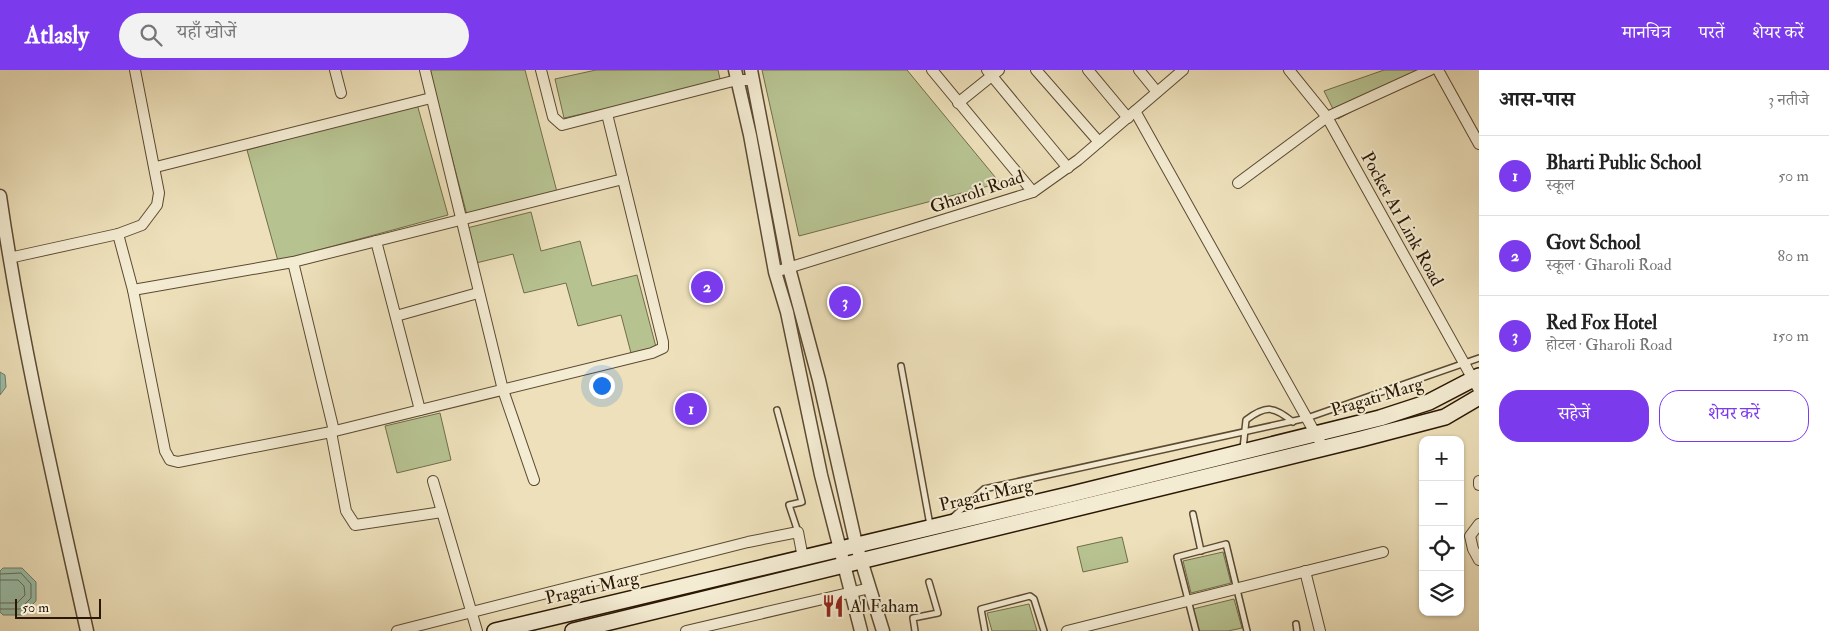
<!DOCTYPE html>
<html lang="hi">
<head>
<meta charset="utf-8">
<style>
	:root { --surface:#fff; --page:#f2f2f2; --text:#222; --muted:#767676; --line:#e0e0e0; --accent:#7c3aed }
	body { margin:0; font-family:"IM FELL Double Pica","Noto Serif Devanagari",serif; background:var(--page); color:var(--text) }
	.controls { position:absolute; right:15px; bottom:15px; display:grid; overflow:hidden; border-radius:10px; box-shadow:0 1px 4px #0004 }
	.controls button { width:45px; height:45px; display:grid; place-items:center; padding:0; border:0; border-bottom:1px solid var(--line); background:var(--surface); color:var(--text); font:25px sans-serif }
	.scale { position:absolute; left:15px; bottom:12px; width:86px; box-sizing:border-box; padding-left:5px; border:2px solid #2b1804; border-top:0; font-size:14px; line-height:18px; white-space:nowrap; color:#2b1804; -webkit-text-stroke:4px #f3ebd2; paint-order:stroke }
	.you { position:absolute; left:601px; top:315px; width:18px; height:18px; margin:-12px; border:4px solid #fff; border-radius:50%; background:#1a73e8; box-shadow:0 0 0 8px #1a73e833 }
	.badge { display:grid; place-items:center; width:32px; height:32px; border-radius:50%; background:var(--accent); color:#fff; font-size:16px; font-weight:700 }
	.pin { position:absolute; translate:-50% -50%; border:2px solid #fff; box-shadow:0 1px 5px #0006 }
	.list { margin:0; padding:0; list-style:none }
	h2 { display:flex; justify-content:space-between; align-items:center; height:65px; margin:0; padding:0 20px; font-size:21px }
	h2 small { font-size:16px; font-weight:400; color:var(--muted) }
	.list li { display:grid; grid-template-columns:32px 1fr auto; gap:15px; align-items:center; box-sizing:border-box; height:80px; padding:0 20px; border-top:1px solid var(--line) }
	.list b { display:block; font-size:19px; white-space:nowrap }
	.list p { margin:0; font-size:16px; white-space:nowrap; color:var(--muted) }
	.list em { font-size:16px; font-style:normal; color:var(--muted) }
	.actions { display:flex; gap:10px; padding:15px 20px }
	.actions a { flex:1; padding:11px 0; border:1px solid var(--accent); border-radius:20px; text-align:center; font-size:18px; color:var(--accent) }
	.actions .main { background:var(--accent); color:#fff }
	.icon { flex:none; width:28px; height:28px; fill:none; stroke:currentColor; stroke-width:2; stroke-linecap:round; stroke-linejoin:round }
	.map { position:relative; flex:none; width:1479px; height:561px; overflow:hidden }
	header { display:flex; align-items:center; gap:30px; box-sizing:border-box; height:70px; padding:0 25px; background:var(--accent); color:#fff }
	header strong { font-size:24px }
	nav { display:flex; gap:28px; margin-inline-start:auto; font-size:18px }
	.search { width:350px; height:45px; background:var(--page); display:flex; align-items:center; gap:12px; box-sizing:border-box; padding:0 18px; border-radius:28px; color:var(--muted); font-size:19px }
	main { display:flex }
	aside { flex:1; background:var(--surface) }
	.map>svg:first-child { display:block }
</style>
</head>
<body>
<header>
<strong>Atlasly</strong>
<div class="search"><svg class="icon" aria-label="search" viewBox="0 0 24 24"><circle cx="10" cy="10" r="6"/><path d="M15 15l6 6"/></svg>यहाँ खोजें</div>
<nav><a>मानचित्र</a><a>परतें</a><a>शेयर करें</a></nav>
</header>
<main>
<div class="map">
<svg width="1479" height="561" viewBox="0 0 1479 561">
	<rect width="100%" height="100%" fill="#ede0ba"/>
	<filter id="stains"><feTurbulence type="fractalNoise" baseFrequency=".004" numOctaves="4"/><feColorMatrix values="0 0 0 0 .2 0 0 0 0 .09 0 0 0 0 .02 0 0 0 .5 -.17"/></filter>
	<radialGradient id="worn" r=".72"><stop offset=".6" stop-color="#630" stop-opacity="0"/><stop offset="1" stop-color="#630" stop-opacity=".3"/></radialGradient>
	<!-- green -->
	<g fill="#b7c291" stroke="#716d4a">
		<path d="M429 0H525L557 122 467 145Z"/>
		<path d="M596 0H718L721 13 564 48 555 9Z"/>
		<path d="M762 0H907L1000 113 799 166Z"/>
		<path d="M1384 0H1428L1338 49 1324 21Z"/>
		<path d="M417 34 448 145 278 191 247 80Z"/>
		<path d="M531 142 541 181 580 171 592 216 637 205 656 277 631 283 621 245 578 256 566 213 524 223 513 184 472 194 463 159Z"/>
		<path d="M440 343 451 390 397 403 385 356Z"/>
		<path d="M1122 467 1128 492 1083 502 1077 477Z"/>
		<path d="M1223 482 1231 513 1191 523 1183 491Z"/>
		<path d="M1234 529 1242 558 1228 561H1198L1193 539Z"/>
		<path d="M1029 534 1037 561H992L987 543Z"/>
	</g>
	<!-- water -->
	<g fill="#9abea9" stroke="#6e7c67">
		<path d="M0 302 5 305 6 317 0 325Z"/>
		<path d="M3 498H22L36 512V531L22 545H3L0 542V501Z"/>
	</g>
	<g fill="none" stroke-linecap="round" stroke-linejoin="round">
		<!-- shore -->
		<g stroke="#626b56" stroke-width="1">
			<path d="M0 504 21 503 31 514V528L20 539H0"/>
			<path d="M0 510H18L24 516 25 525 17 533H0"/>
		</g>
		<defs>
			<g id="service">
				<path d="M901 296 930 455"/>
				<path d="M777 340 802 432 789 435 798 462"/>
				<path d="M1243 379 1246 350C1266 335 1274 336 1293 352"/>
				<path d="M1193 444 1201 481"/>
				<path d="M953 447 984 419 1307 348 1479 288"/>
				<path d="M1296 554 1297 561"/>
				<path d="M915 561 913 548 938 543 929 512"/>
				<path d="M985 561 981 539 1030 526 1034 529 1044 561"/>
				<path d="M1196 561 1177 487 1226 474 1247 561"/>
			</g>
			<g id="minor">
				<path d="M335 0 341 23"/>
				<path d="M425 0 503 320 534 410"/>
				<path d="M541 0 553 47 562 55 737 10H753"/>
				<path d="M932 0 1033 122"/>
				<path d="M987 0 1068 98"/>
				<path d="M1036 0 1099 72"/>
				<path d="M1088 0 1128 48"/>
				<path d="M1139 0 1157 22"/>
				<path d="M1289 0 1327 47 1479 320"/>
				<path d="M1438 0 1479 74"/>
				<path d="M958 33 999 0"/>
				<path d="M1135 41 1324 379"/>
				<path d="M156 97 431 28"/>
				<path d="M1238 113 1327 47 1430 0"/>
				<path d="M118 164 133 220 165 381 170 390 178 392 331 362 652 283 663 278V272L607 44"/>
				<path d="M376 171 420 340"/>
				<path d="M9 188 118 164 142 155 157 135 159 123 135 0"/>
				<path d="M775 202 1033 122 1078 90 1183 0"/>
				<path d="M133 220 293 192"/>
				<path d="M396 246 478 223"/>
				<path d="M334 361 293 192 623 109"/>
				<path d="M331 362 346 441 355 455 442 442"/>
				<path d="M433 411 477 561"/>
				<path d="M1479 411V415"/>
				<path d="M1479 454 1470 466 1473 479 1479 490"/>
				<path d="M1305 501 1320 561"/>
				<path d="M397 561 748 472 798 462 803 488"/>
				<path d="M686 561 870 518"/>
				<path d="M1067 561 1383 482"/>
			</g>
			<g id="tertiary">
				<path d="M735 0 750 65 775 202 787 242 821 405 861 561"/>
				<path d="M751 0 789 198 819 310 856 474 883 561"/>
				<path d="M0 126C21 272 55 417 87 561"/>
			</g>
			<g id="secondary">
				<path d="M495 561 1072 424 1380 348 1429 332 1479 306"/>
				<path d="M573 561 1361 369 1445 347 1479 327"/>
			</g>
		</defs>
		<!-- service casing -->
		<use href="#service" stroke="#5c4a32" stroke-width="8"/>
		<!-- minor casing -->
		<use href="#minor" stroke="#5c4a32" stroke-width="12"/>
		<!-- tertiary casing -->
		<use href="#tertiary" stroke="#5c4a32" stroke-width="15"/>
		<!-- secondary casing -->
		<use href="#secondary" stroke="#2b1804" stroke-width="18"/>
		<!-- service -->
		<use href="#service" stroke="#f3ebd2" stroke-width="5"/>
		<!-- minor -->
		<use href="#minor" stroke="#f3ebd2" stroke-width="10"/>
		<!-- tertiary -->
		<use href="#tertiary" stroke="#f3ebd2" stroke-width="12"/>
		<!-- secondary -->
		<use href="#secondary" stroke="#f3ebd2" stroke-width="15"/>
	</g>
	<!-- icons -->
	<defs>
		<symbol id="restaurant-bare" viewBox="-9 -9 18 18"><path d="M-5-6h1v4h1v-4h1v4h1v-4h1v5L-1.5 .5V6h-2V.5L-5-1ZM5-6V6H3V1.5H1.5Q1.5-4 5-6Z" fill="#8f2418" stroke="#f3ebd2" stroke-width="2.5" paint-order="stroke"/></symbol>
	</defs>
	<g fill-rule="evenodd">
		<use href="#restaurant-bare" x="817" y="520" width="32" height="32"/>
	</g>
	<g text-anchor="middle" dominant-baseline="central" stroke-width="4" stroke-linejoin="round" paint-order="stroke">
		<!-- street labels -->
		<g font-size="18" fill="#2b1804" stroke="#f3ebd2">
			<text transform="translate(977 122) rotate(-19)">Gharoli Road</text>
			<text transform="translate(1402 149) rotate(61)">Pocket A1 Link Road</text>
			<text transform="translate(1377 327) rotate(-17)">Pragati Marg</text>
			<text transform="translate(986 425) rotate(-13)">Pragati Marg</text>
			<text transform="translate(592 518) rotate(-13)">Pragati Marg</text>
		</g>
		<!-- poi labels -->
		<g font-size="18" fill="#2b1804" stroke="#f3ebd2" text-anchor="start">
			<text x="850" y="536">Al Faham</text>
		</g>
	</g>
	<rect width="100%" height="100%" filter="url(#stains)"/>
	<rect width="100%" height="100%" fill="url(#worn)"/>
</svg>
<div class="controls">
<button>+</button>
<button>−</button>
<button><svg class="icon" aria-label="locate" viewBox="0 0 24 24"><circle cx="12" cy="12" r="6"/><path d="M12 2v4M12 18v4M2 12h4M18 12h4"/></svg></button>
<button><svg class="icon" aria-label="layers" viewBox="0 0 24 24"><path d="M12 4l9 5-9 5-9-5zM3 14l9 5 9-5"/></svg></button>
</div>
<div class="scale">50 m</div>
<div class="you"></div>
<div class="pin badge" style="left:691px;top:339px">1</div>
<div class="pin badge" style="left:707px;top:217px">2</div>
<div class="pin badge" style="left:845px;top:232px">3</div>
</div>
<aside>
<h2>आस-पास<small>3 नतीजे</small></h2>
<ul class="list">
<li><span class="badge">1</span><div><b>Bharti Public School</b><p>स्कूल</p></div><em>50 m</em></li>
<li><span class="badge">2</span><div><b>Govt School</b><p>स्कूल · Gharoli Road</p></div><em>80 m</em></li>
<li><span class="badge">3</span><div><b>Red Fox Hotel</b><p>होटल · Gharoli Road</p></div><em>150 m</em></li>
</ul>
<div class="actions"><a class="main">सहेजें</a><a>शेयर करें</a></div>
</aside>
</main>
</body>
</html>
